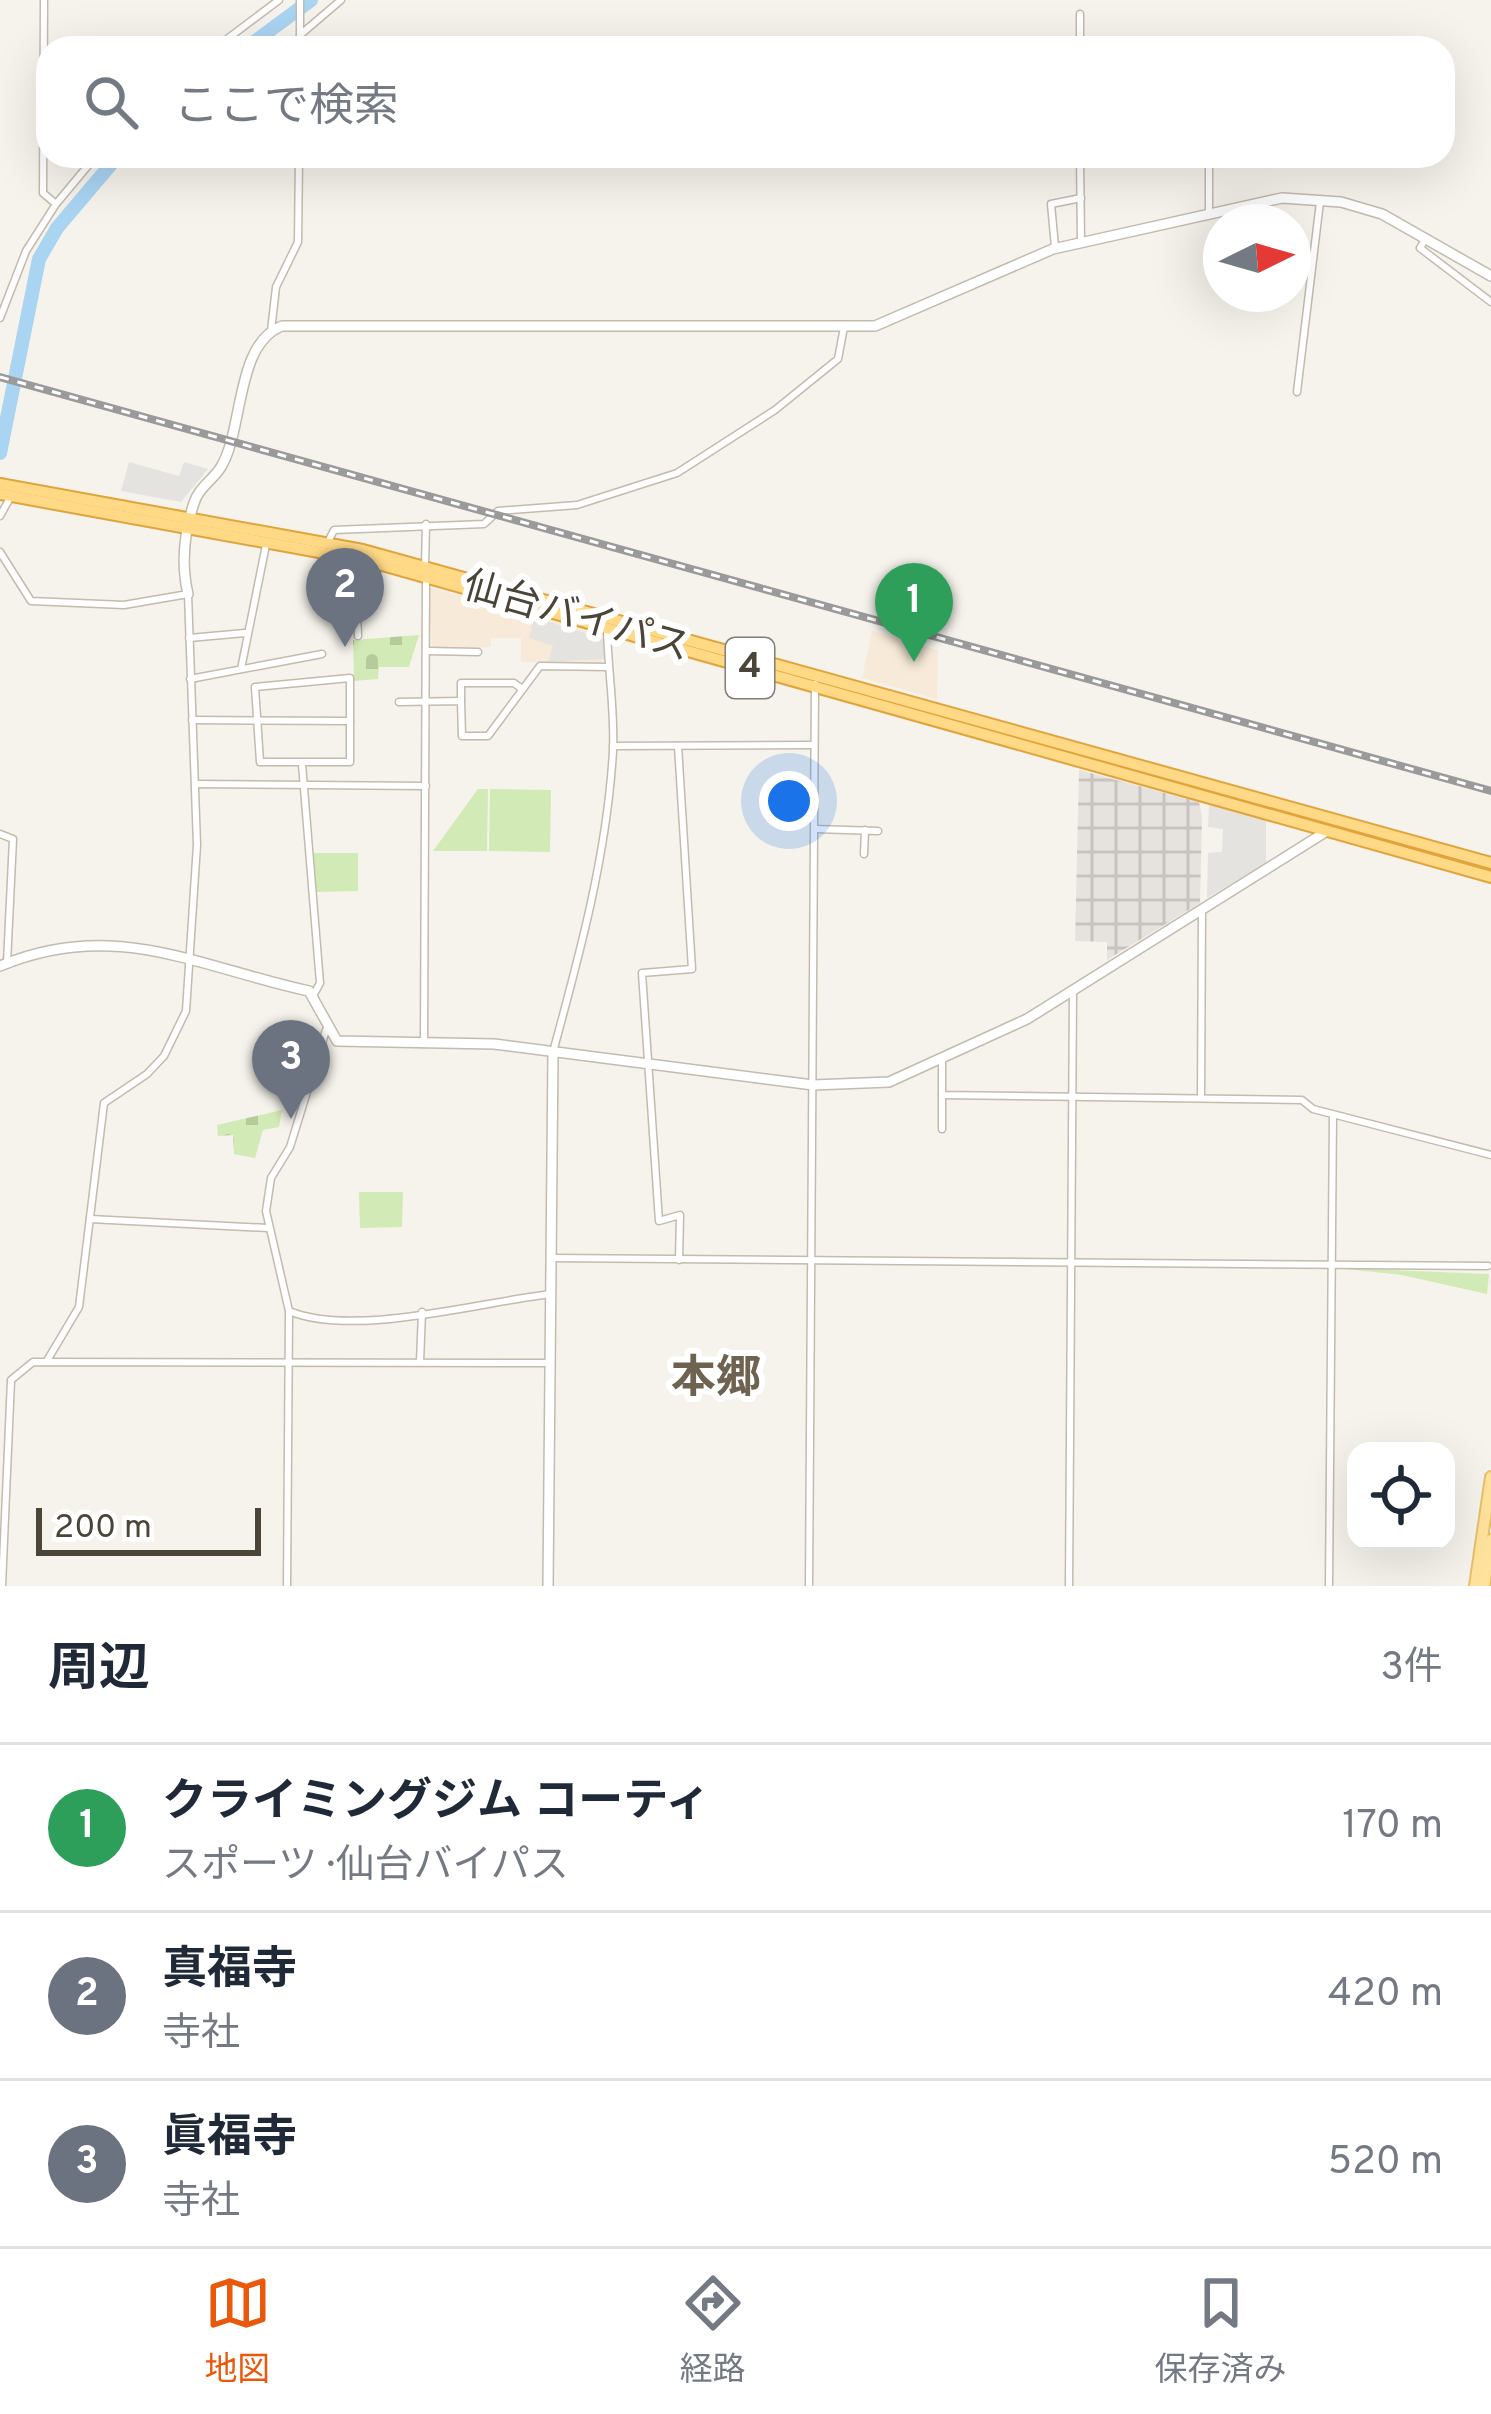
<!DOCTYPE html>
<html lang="ja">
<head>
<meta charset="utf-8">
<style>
	:root { --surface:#fff; --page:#f6f6f7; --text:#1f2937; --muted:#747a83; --line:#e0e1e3; --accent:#ea580c }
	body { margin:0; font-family:Overpass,"Noto Sans JP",sans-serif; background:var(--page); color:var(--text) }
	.controls { position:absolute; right:36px; bottom:36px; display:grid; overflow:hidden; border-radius:24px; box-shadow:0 12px 48px #0002 }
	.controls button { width:108px; height:108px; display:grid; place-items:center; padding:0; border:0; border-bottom:3px solid var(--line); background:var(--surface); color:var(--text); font:60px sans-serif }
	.compass { position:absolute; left:1203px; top:204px; width:108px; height:108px; border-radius:50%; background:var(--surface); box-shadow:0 12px 48px #0002; rotate:85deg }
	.scale { position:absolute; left:36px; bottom:30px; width:225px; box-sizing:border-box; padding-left:12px; border:6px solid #4b4439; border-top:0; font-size:33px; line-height:42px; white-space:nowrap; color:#4b4439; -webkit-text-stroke:9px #fff; paint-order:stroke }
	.you { position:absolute; left:789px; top:801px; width:42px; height:42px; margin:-30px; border:9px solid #fff; border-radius:50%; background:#1a73e8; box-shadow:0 0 0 18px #1a73e833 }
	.badge { display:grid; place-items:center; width:78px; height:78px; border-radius:50%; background:var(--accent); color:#fff; font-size:39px; font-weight:700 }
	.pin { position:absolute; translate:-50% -99px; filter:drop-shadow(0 3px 6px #0008) }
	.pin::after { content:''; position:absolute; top:63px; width:42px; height:36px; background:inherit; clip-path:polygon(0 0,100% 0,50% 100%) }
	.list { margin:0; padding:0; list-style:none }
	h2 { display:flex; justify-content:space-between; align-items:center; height:156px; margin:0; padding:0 48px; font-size:51px }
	h2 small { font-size:39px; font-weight:400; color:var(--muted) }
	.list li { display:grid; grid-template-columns:78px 1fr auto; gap:36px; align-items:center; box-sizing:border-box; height:168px; padding:0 48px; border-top:3px solid var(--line) }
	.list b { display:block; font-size:45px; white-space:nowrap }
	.list p { margin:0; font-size:39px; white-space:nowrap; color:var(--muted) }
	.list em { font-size:39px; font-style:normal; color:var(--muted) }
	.icon { flex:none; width:66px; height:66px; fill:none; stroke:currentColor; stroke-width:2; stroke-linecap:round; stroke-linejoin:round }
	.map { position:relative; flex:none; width:1491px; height:1586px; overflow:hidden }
	.search { position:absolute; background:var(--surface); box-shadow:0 12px 48px #0002; left:36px; right:36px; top:36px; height:132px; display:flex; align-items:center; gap:30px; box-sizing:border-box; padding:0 42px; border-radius:36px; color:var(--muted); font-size:45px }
	.sheet { height:660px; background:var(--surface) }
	nav { display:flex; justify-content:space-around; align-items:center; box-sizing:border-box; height:168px; border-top:3px solid var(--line); background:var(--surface); font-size:33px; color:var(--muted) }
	nav a { display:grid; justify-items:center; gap:6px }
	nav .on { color:var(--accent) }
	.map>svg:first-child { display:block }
</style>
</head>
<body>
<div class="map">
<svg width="1491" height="1586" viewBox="0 0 1491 1586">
	<defs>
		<pattern id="industrial-grid" width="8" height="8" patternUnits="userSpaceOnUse" patternTransform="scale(3)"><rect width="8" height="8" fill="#e6e2dd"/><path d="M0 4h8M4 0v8" fill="none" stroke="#c7c3be"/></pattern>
		<pattern id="cemetery-stones" width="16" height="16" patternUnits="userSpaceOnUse" patternTransform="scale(3)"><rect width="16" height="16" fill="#d2eab5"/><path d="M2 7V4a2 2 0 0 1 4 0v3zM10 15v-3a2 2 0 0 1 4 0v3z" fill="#b6ca9c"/></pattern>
	</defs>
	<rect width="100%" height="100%" fill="#f6f3ec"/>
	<!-- commercial -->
	<g fill="#f7ead8">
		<path d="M428 587 603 635 604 659 599 663 521 662V638H491V647L432 648Z"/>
		<path d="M872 631 938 650 937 699 862 678Z"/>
	</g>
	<!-- industrial -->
	<path fill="url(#industrial-grid)" d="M1079 770 1199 802 1202 817 1200 903 1107 960V942L1075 941Z"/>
	<!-- grass -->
	<g fill="#d2eab5">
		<path d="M478 789H488L487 851H433Z"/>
		<path d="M490 789 551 790 550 852 489 851Z"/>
		<path d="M313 853H358V891L317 892Z"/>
		<path d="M359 1192H403L402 1227 360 1228Z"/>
		<path d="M1337 1268 1489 1274 1487 1294 1402 1275Z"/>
	</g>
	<!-- cemetery -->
	<g fill="url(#cemetery-stones)">
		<path d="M419 635 409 667H379L378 679 354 681 353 640Z"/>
		<path d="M282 1110 279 1127 263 1130 255 1158 234 1154 233 1135 218 1136 217 1125Z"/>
	</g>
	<!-- parking -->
	<g fill="#e5e3e0">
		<path d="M129 462 179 476 184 462 208 469 181 502 121 491Z"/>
		<path d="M534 617 603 639 604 659 548 662 553 646 529 638Z"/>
		<path d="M1209 805 1266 821V863L1207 898 1208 853 1222 852 1223 829 1208 827Z"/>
	</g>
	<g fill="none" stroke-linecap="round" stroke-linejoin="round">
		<!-- river -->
		<g stroke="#a9d4f2" stroke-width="14">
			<path d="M246 48 311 0"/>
			<path d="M0 453 39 259 57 228 118 156"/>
		</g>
		<defs>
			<g id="minor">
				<path d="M44 0 43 193 56 204 96 156"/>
				<path d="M300 0V48"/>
				<path d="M1080 14V48"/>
				<path d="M300 35 341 0"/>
				<path d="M215 48 279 0"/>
				<path d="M1080 156 1081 242"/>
				<path d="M1209 156V211"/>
				<path d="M1426 238 1420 248 1491 302"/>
				<path d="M1055 247 1051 204 1081 198"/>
				<path d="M0 318 26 251 56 204"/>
				<path d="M271 331 276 287 298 242 299 156"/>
				<path d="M1297 392 1320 202"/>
				<path d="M0 516 10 498"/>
				<path d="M328 542 334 530 484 524 498 511 577 505 677 473 775 410 838 359 844 327"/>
				<path d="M0 552 31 601 124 605 188 594 197 845 186 1011 164 1056 147 1074 104 1103 79 1307 48 1359"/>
				<path d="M425 567 426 524"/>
				<path d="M358 636 356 590 368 561"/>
				<path d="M189 638 245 633"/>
				<path d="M427 651 478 652"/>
				<path d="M241 669 266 545"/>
				<path d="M350 678V762H260L255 687Z"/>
				<path d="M190 679 322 654"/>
				<path d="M461 701V683H514L522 689"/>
				<path d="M399 702 461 701 462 736H488L540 666 608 667"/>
				<path d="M192 720 350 721"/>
				<path d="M613 746 814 745"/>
				<path d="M678 746 692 969 642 973 659 1221 680 1215 679 1260"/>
				<path d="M302 764 320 983 314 994"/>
				<path d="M195 784 426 786"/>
				<path d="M815 829 878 831"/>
				<path d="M0 834 13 839 7 963"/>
				<path d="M864 854 865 830"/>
				<path d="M424 1044 426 579"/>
				<path d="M553 1052C580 953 607 854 613 751 615 712 608 670 607 630"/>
				<path d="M942 1061V1095L1302 1100 1313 1109 1491 1155"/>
				<path d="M942 1095V1129"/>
				<path d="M1201 1097 1202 910"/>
				<path d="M90 1219 268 1228"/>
				<path d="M551 1258 1488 1266"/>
				<path d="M289 1311C354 1338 480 1302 551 1294"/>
				<path d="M420 1362 422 1312"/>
				<path d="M2 1586 11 1380 33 1362 551 1363"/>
				<path d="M287 1586 289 1311 266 1211 271 1178 290 1147 326 1030"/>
				<path d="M809 1586 815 684"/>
				<path d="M1069 1586 1073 991"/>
				<path d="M1329 1586 1333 1115"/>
			</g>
			<g id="tertiary">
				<path d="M188 594C181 564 184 533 194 503 199 487 213 480 221 467 244 429 235 344 282 326H875L1053 249 1282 198 1341 202 1382 214 1491 276"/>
				<path d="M0 966C115 918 198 967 309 991L337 1041 494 1044 813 1085 889 1082 1027 1019 1327 831"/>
				<path d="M548 1586 553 1052"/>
			</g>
			<g id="primary">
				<path d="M1475 1586 1491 1477"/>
				<path d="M1484 1586 1491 1540"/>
			</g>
			<g id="trunk">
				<path d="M0 484 363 550 1491 863"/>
				<path d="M0 494 368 561 1491 877"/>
			</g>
		</defs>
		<!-- minor casing -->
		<use href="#minor" stroke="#c2bbae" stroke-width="9"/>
		<!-- tertiary casing -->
		<use href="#tertiary" stroke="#c2bbae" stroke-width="12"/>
		<!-- primary casing -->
		<use href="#primary" stroke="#e6c16a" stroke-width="14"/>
		<!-- trunk casing -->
		<use href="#trunk" stroke="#e0a43c" stroke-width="14"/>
		<!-- minor -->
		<use href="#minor" stroke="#fff" stroke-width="6"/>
		<!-- tertiary -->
		<use href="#tertiary" stroke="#fff" stroke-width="9"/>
		<!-- primary -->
		<use href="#primary" stroke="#ffe39c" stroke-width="10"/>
		<!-- trunk -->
		<use href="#trunk" stroke="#ffd985" stroke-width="10"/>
		<defs>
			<path id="rail" d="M0 377 1491 791"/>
		</defs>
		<!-- rail casing -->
		<use href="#rail" stroke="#9a9a9a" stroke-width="8"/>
		<!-- rail -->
		<use href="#rail" stroke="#fff" stroke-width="3" stroke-dasharray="9" stroke-linecap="butt"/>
	</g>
	<g text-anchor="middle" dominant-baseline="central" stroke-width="12" stroke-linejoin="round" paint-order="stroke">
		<!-- shield labels -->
		<rect fill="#fff" stroke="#817c74" stroke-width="3" x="726" y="638" width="48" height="60" rx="9"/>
		<g font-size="36" font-weight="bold" fill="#4b4439">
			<text x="750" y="668">4</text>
		</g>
		<!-- street labels -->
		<g font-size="39" fill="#4b4439" stroke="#fff">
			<text transform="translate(576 619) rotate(16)">仙台バイパス</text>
		</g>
		<!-- quarter labels -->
		<g font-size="45" font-weight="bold" fill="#6e6250" stroke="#fff">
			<text x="716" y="1380">本郷</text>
		</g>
	</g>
</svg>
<div class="controls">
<button><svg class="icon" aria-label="locate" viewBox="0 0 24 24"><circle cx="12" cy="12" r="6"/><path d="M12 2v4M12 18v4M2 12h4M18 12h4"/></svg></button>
</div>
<svg class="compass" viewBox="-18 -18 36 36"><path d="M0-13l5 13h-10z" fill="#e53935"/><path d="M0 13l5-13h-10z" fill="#747a83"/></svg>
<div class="scale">200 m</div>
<div class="you"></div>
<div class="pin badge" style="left:914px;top:662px;background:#2e9e5b">1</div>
<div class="pin badge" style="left:345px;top:647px;background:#6b7280">2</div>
<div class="pin badge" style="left:291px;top:1119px;background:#6b7280">3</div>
<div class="search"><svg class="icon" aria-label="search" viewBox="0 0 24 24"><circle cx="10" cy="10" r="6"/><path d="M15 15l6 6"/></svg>ここで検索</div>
</div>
<section class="sheet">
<h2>周辺<small>3件</small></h2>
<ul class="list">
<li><span class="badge" style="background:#2e9e5b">1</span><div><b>クライミングジム コーティ</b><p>スポーツ · 仙台バイパス</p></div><em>170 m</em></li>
<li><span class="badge" style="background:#6b7280">2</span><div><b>真福寺</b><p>寺社</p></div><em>420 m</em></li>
<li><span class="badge" style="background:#6b7280">3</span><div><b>眞福寺</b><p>寺社</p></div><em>520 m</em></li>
</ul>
</section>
<nav>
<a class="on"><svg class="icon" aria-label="map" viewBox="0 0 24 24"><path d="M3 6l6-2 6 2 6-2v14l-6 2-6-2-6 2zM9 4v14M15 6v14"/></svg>地図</a>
<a><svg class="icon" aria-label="directions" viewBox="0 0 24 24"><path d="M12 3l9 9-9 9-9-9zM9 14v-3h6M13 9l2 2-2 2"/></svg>経路</a>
<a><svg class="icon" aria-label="saved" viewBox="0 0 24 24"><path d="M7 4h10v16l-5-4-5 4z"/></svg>保存済み</a>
</nav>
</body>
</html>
